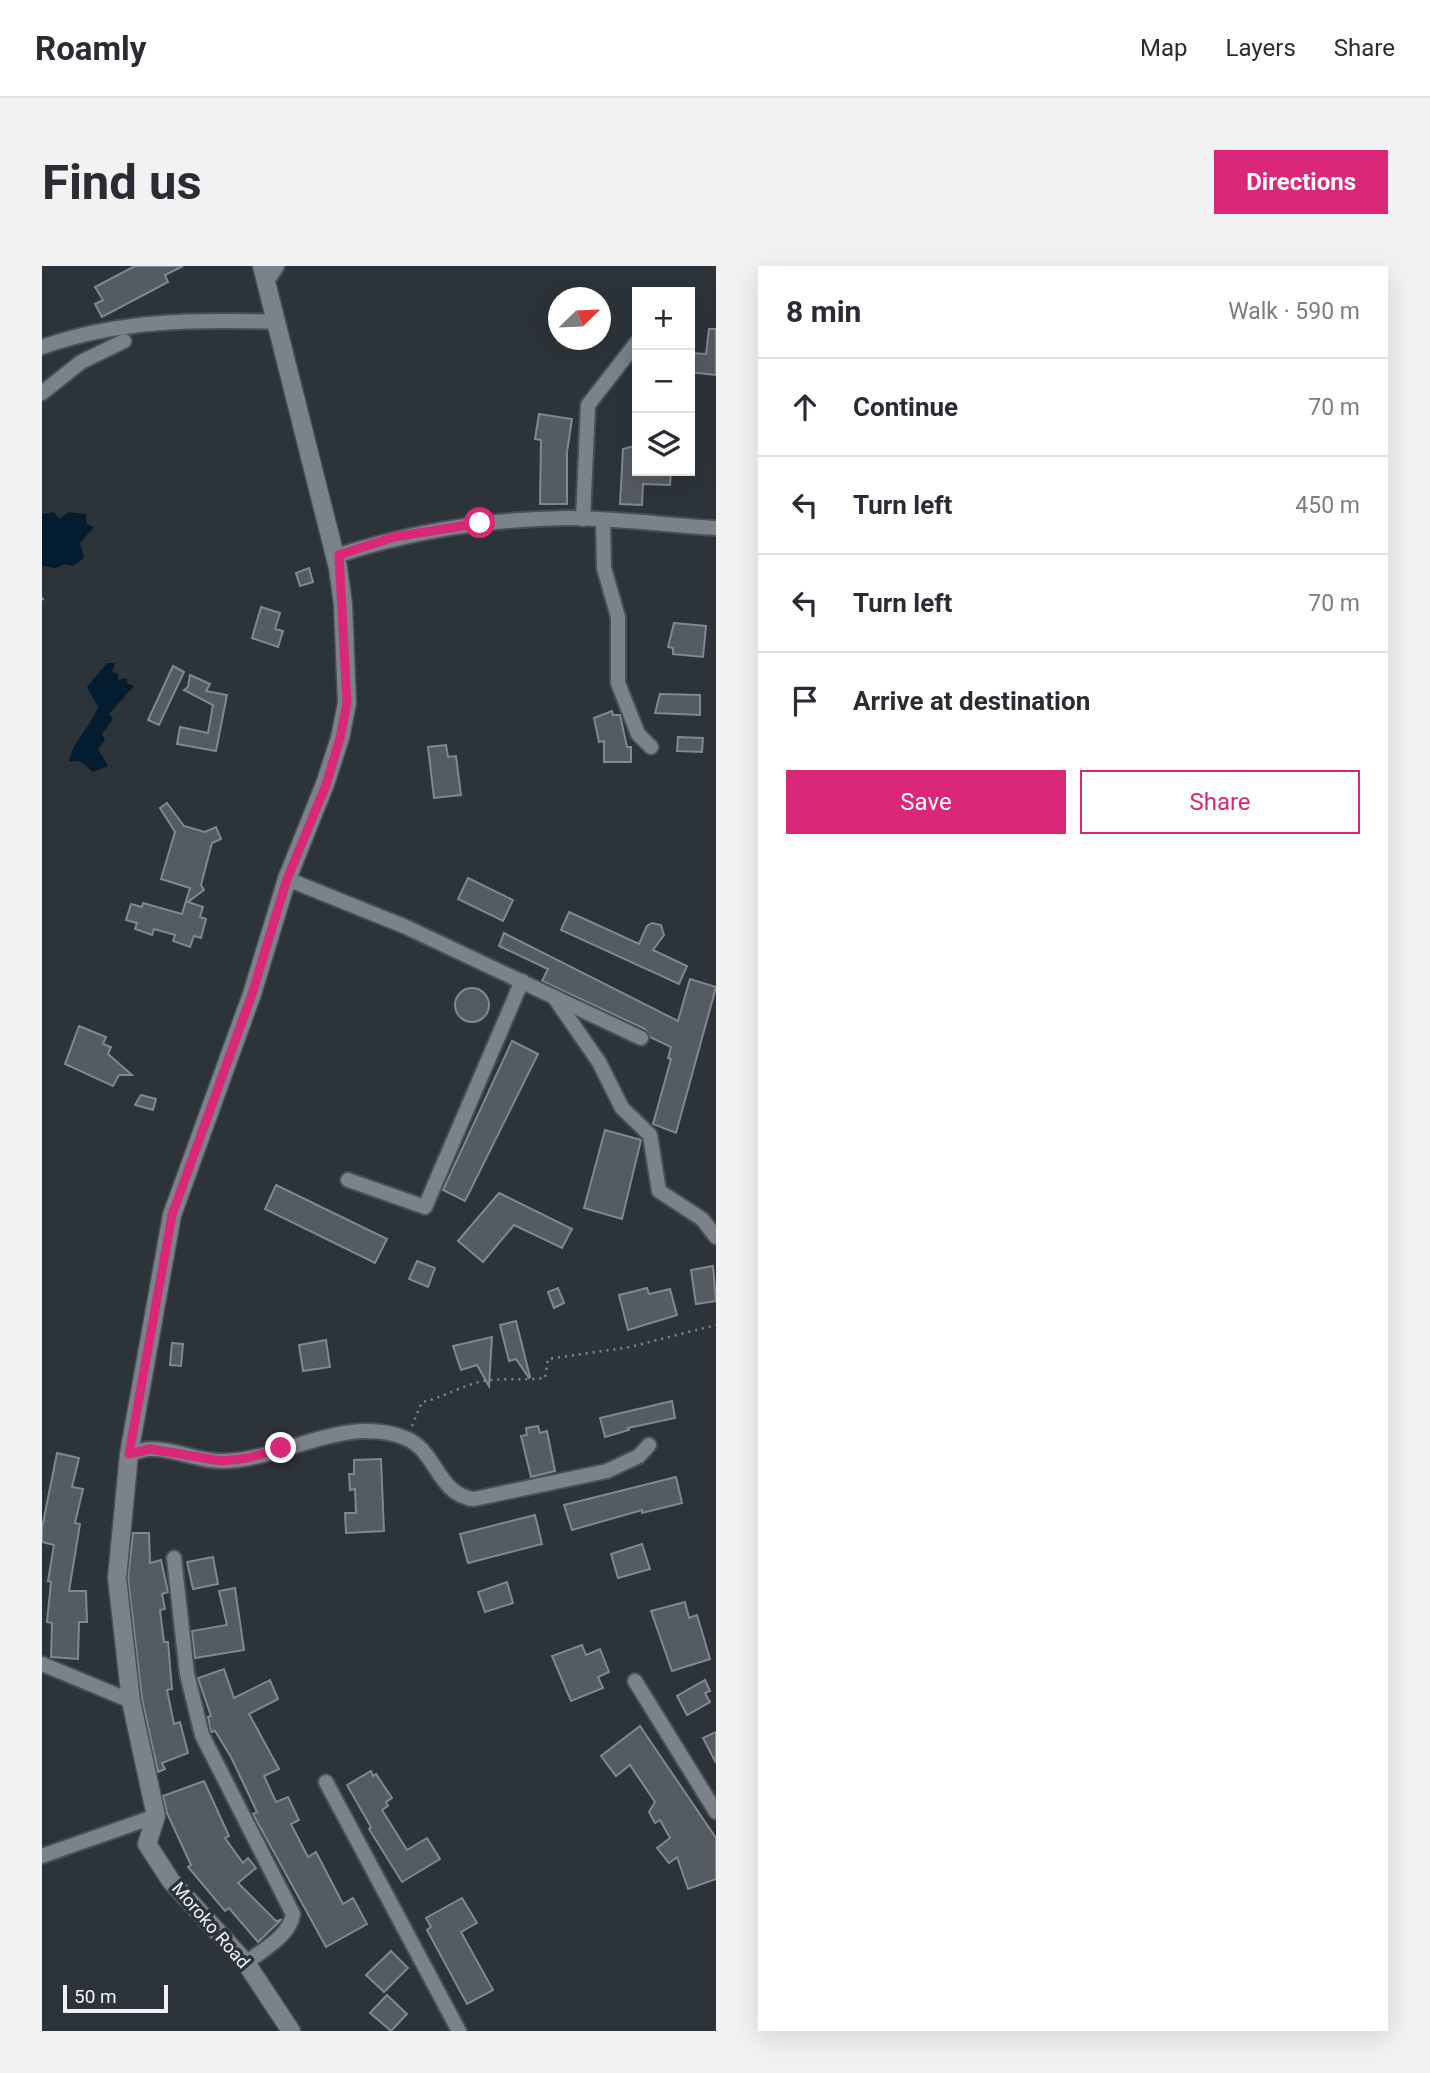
<!DOCTYPE html>
<html lang="en">
<head>
<meta charset="utf-8">
<style>
	:root { --surface:#fff; --page:#f2f2f3; --text:#2b2b33; --muted:#7c7c81; --line:#e1e1e2; --accent:#db2777 }
	body { margin:0; font-family:Roboto,sans-serif; background:var(--page); color:var(--text) }
	.controls { position:absolute; right:21px; top:21px; display:grid; overflow:hidden; border-radius:0px; box-shadow:0 7px 28px #0002 }
	.controls button { width:63px; height:63px; display:grid; place-items:center; padding:0; border:0; border-bottom:2px solid var(--line); background:var(--surface); color:var(--text); font:35px sans-serif }
	.compass { position:absolute; left:506px; top:21px; width:63px; height:63px; border-radius:50%; background:var(--surface); box-shadow:0 7px 28px #0002; rotate:67deg }
	.scale { position:absolute; left:21px; bottom:18px; width:105px; box-sizing:border-box; padding-left:7px; border:4px solid #eef2f6; border-top:0; font-size:19px; line-height:24px; white-space:nowrap; color:#eef2f6; -webkit-text-stroke:5px #2d3439; paint-order:stroke }
	.stop { position:absolute; width:21px; height:21px; margin:-16px; border:5px solid #db2777; border-radius:50%; background:#fff }
	.stop.end { background:#db2777; border-color:#fff; box-shadow:0 2px 7px #0008 }
	.list { margin:0; padding:0; list-style:none }
	h2 { display:flex; justify-content:space-between; align-items:center; height:91px; margin:0; padding:0 28px; font-size:30px }
	h2 small { font-size:23px; font-weight:400; color:var(--muted) }
	.list li { display:grid; grid-template-columns:46px 1fr auto; gap:21px; align-items:center; box-sizing:border-box; height:98px; padding:0 28px; border-top:2px solid var(--line) }
	.list b { display:block; font-size:26px; white-space:nowrap }
	.list em { font-size:23px; font-style:normal; color:var(--muted) }
	.actions { display:flex; gap:14px; padding:21px 28px }
	.actions a { flex:1; padding:16px 0; border:2px solid var(--accent); border-radius:0px; text-align:center; font-size:24px; color:var(--accent) }
	.actions .main { background:var(--accent); color:#fff }
	.icon { flex:none; width:38px; height:38px; fill:none; stroke:currentColor; stroke-width:2; stroke-linecap:round; stroke-linejoin:round }
	.map { position:relative; flex:none; width:674px; height:1765px; overflow:hidden; border-radius:0px }
	header { display:flex; align-items:center; gap:42px; box-sizing:border-box; height:98px; padding:0 35px; background:var(--surface); border-bottom:2px solid var(--line) }
	header strong { font-size:33px }
	nav { display:flex; gap:38px; margin-inline-start:auto; font-size:24px }
	.intro { display:flex; align-items:center; justify-content:space-between; box-sizing:border-box; height:168px; padding:0 42px }
	h1 { margin:0; font-size:49px }
	.button { padding:18px 32px; border-radius:0px; background:var(--accent); color:#fff; font-size:24px; font-weight:700 }
	main { display:flex; gap:42px; padding:0 42px }
	aside { flex:1; background:var(--surface); border-radius:0px; box-shadow:0 7px 28px #0002 }
	.map>svg:first-child { display:block }
</style>
</head>
<body>
<header>
<strong>Roamly</strong>
<nav><a>Map</a><a>Layers</a><a>Share</a></nav>
</header>
<div class="intro"><h1>Find us</h1><a class="button">Directions</a></div>
<main>
<div class="map">
<svg width="674" height="1765" viewBox="0 0 674 1765">
	<rect width="100%" height="100%" fill="#2d3439"/>
	<!-- water -->
	<g fill="#031c30">
		<path d="M12 246 17 253 27 246 44 248 45 258 52 261 38 277 42 292 31 300 23 298 14 302 0 300V248Z"/>
		<path d="M65 397H73L70 406 76 408V414L84 412 86 418 92 420 67 448 71 453 60 468 63 474 56 483 66 500 50 506C43 498 38 493 27 496 30 476 49 460 56 441L45 421Z"/>
	</g>
	<!-- building -->
	<g fill="#545b61" stroke="#80878e" stroke-width="2">
		<path d="M93 0H141L123 9 126 16 60 51 53 38 61 34 53 21Z"/>
		<path d="M667 63H674V109L648 106V87L664 88Z"/>
		<path d="M497 148 530 153 525 186V238H498L499 174 493 173Z"/>
		<path d="M595 179V205H629L628 219 601 218 600 239 578 238 581 183Z"/>
		<path d="M267 302 271 316 258 320 254 307Z"/>
		<path d="M219 341 238 347 233 363 241 365 236 381 210 372Z"/>
		<path d="M632 357 664 360 661 391 631 388V382L626 381Z"/>
		<path d="M131 400 142 406 117 459 106 454Z"/>
		<path d="M148 409 168 418 164 425 185 429 174 485 135 478 138 461 166 467 171 439 142 424 146 421Z"/>
		<path d="M618 428 658 429V449L613 447Z"/>
		<path d="M570 445 571 449H578L585 481H589V496H562V475L557 476 552 452Z"/>
		<path d="M636 471 661 472 660 486 635 485Z"/>
		<path d="M404 479 406 491 414 490 419 529 392 532 386 481Z"/>
		<path d="M125 537 142 560 163 566 174 561 179 573 170 577 159 619 162 624 146 636 161 641 158 651 164 653 159 672 152 670 148 681 131 675 133 669 112 663 110 669 93 663 95 657 84 654 89 638 100 641 101 637 140 648 148 622 119 613 133 566 118 542Z"/>
		<path d="M426 612 471 634 461 655 416 633Z"/>
		<path d="M527 646 597 678 605 660 610 657 619 659 622 669 611 684 645 700 637 718 519 664Z"/>
		<path d="M462 667 636 755 648 713 674 721 634 867 611 858 629 793 626 792 629 781 608 771 603 763 500 715 506 703 457 680Z"/>
		<circle cx="430" cy="739" r="17"/>
		<path d="M37 760 64 771 61 778 69 781 66 788 90 809H77L71 820 23 798Z"/>
		<path d="M470 775 496 788 423 935 401 924Z"/>
		<path d="M99 829 114 833 111 844 93 839Z"/>
		<path d="M563 864 599 874 580 953 542 942Z"/>
		<path d="M234 919 345 973 333 997 223 943Z"/>
		<path d="M457 927 530 963 520 982 472 959 441 996 416 975Z"/>
		<path d="M375 995 393 1002 386 1021 367 1013Z"/>
		<path d="M671 1000 674 1035 654 1038 649 1004Z"/>
		<path d="M516 1022 522 1037 512 1042 506 1026Z"/>
		<path d="M605 1022 607 1028 628 1023 635 1049 586 1064 577 1029Z"/>
		<path d="M474 1055 488 1111 487 1112 474 1093 467 1095 458 1059Z"/>
		<path d="M450 1071 447 1120 435 1099 419 1104 411 1080Z"/>
		<path d="M284 1074 288 1101 261 1105 257 1079Z"/>
		<path d="M130 1077 141 1078 139 1100 128 1099Z"/>
		<path d="M630 1135 633 1152 586 1162 587 1164 563 1171 558 1152Z"/>
		<path d="M496 1160 498 1167 505 1165 513 1205 489 1211 479 1170 485 1169 484 1162Z"/>
		<path d="M15 1187 37 1192 30 1221 41 1223 33 1257 38 1258 27 1325H44L45 1356H37L36 1393 9 1391 10 1357 5 1356 9 1316 6 1315 12 1279 0 1276V1262Z"/>
		<path d="M339 1193 342 1265 304 1267 303 1247H314L313 1223 308 1224 307 1208H312V1194Z"/>
		<path d="M634 1211 640 1237 600 1247V1244L530 1264 522 1239Z"/>
		<path d="M493 1249 500 1278 426 1297 418 1268Z"/>
		<path d="M91 1267H107L108 1297 119 1294 126 1326 120 1328 123 1343 118 1344 122 1376H126L130 1423 125 1424 132 1458 138 1456 146 1487 120 1497 123 1503 116 1506 100 1433 86 1312Z"/>
		<path d="M600 1278 608 1303 576 1312 569 1288Z"/>
		<path d="M171 1291 176 1318 151 1323 145 1296Z"/>
		<path d="M465 1316 471 1337 443 1346 436 1326Z"/>
		<path d="M193 1322 202 1384 153 1392 150 1365 185 1359 177 1325Z"/>
		<path d="M643 1336 647 1352 655 1349 668 1393 630 1405 609 1345Z"/>
		<path d="M540 1379 544 1389 558 1383 567 1406 556 1411 561 1422 529 1435 510 1390Z"/>
		<path d="M182 1403 192 1432 228 1414 236 1433 207 1448 237 1503 222 1510 234 1536 246 1531 257 1554 249 1558 266 1591 274 1586 301 1638 311 1632 325 1658 284 1681 211 1548 215 1546 189 1491 173 1465 169 1466 166 1451 169 1450 156 1412Z"/>
		<path d="M663 1414 668 1425 663 1427 668 1436 645 1449 635 1430Z"/>
		<path d="M598 1460 674 1572V1613L646 1623 635 1591 627 1597 615 1582 628 1572 618 1554 613 1557 607 1546 613 1536 588 1499 574 1510 559 1490Z"/>
		<path d="M674 1466V1497L661 1472Z"/>
		<path d="M329 1505 331 1510 334 1508 350 1532 344 1536 346 1540 340 1544 365 1584 385 1572 398 1593 360 1616 327 1563 329 1561 305 1519Z"/>
		<path d="M162 1515 187 1570 183 1572 201 1597 206 1592 214 1602 196 1617 234 1655 239 1654 216 1676 187 1642 183 1645 146 1601 149 1599 125 1547 121 1530Z"/>
		<path d="M420 1632 435 1657 419 1666 451 1724 425 1738 385 1664 389 1661 384 1652Z"/>
		<path d="M349 1685 366 1702 342 1726 324 1709Z"/>
		<path d="M345 1729 365 1748 349 1765 328 1747Z"/>
	</g>
	<g fill="none" stroke-linecap="round" stroke-linejoin="round">
		<defs>
			<g id="minor">
				<path d="M224 17 235 0"/>
				<path d="M0 81C76 54 154 53 234 56"/>
				<path d="M0 127 39 96 82 75"/>
				<path d="M541 253 546 139 595 76"/>
				<path d="M561 255 562 302 576 351V417L596 468 609 481"/>
				<path d="M296 301 297 289C371 265 446 253 524 252 574 252 624 259 674 262"/>
				<path d="M245 613 364 661 599 772"/>
				<path d="M512 731 557 796 580 842 608 869 617 925 660 953 674 971"/>
				<path d="M306 914 383 941 480 715"/>
				<path d="M87 1188C93 1187 101 1183 108 1183 132 1182 157 1196 181 1195 242 1194 302 1148 363 1172 395 1184 395 1229 432 1233L565 1205 597 1190 607 1179"/>
				<path d="M132 1292 145 1408 160 1469 251 1648C248 1670 220 1684 204 1697"/>
				<path d="M0 1398 89 1435"/>
				<path d="M593 1415 674 1546"/>
				<path d="M284 1516 417 1765"/>
				<path d="M0 1590 114 1550"/>
			</g>
			<path id="tertiary" d="M220 0 296 302 301 338 305 437 298 472 283 518 245 613 210 728 130 949 87 1188 75 1312 89 1435 114 1550 105 1578 129 1615 204 1697 249 1765"/>
		</defs>
		<!-- minor casing -->
		<use href="#minor" stroke="#494f53" stroke-width="18"/>
		<!-- tertiary casing -->
		<use href="#tertiary" stroke="#494f53" stroke-width="21"/>
		<!-- path -->
		<g stroke="#81868b" stroke-width="2.5" stroke-dasharray="2 5" stroke-linecap="butt">
			<path d="M0 333H3"/>
			<path d="M370 1160 380 1136C400 1132 417 1121 437 1116 457 1111 481 1115 503 1112L506 1093 588 1081 674 1059"/>
		</g>
		<!-- minor -->
		<use href="#minor" stroke="#7b8289" stroke-width="14"/>
		<!-- tertiary -->
		<use href="#tertiary" stroke="#7b8289" stroke-width="18"/>
	</g>
	<g fill="none" stroke-linecap="round" stroke-linejoin="round">
		<!-- route -->
		<path stroke="#db2777" stroke-width="9" d="M239 1182 206 1192 180 1195 108 1183 87 1188 130 949 210 728 245 613 284 519 298 472 305 437 297 289 352 271 438 257"/>
	</g>
	<g text-anchor="middle" dominant-baseline="central" stroke-width="7" stroke-linejoin="round" paint-order="stroke">
		<!-- street labels -->
		<g font-size="18" fill="#eef2f6" stroke="#2d3439">
			<text transform="translate(169 1659) rotate(49)">Moroko Road</text>
		</g>
	</g>
</svg>
<div class="controls">
<button>+</button>
<button>−</button>
<button><svg class="icon" aria-label="layers" viewBox="0 0 24 24"><path d="M12 4l9 5-9 5-9-5zM3 14l9 5 9-5"/></svg></button>
</div>
<svg class="compass" viewBox="-18 -18 36 36"><path d="M0-13l5 13h-10z" fill="#e53935"/><path d="M0 13l5-13h-10z" fill="#7c7c81"/></svg>
<div class="scale">50 m</div>
<div class="stop" style="left:438px;top:257px"></div>
<div class="stop end" style="left:239px;top:1182px"></div>
</div>
<aside>
<h2>8 min<small>Walk · 590 m</small></h2>
<ul class="list">
<li><svg class="icon" aria-label="ahead" viewBox="0 0 24 24"><path d="M12 20V5M6 11l6-6 6 6"/></svg><div><b>Continue</b></div><em>70 m</em></li>
<li><svg class="icon" aria-label="left" viewBox="0 0 24 24"><path d="M17 20v-9H6M10 6l-5 5 5 5"/></svg><div><b>Turn left</b></div><em>450 m</em></li>
<li><svg class="icon" aria-label="left" viewBox="0 0 24 24"><path d="M17 20v-9H6M10 6l-5 5 5 5"/></svg><div><b>Turn left</b></div><em>70 m</em></li>
<li><svg class="icon" aria-label="arrive" viewBox="0 0 24 24"><path d="M6 21V4h12l-3 4 3 4H6"/></svg><div><b>Arrive at destination</b></div></li>
</ul>
<div class="actions"><a class="main">Save</a><a>Share</a></div>
</aside>
</main>
</body>
</html>
